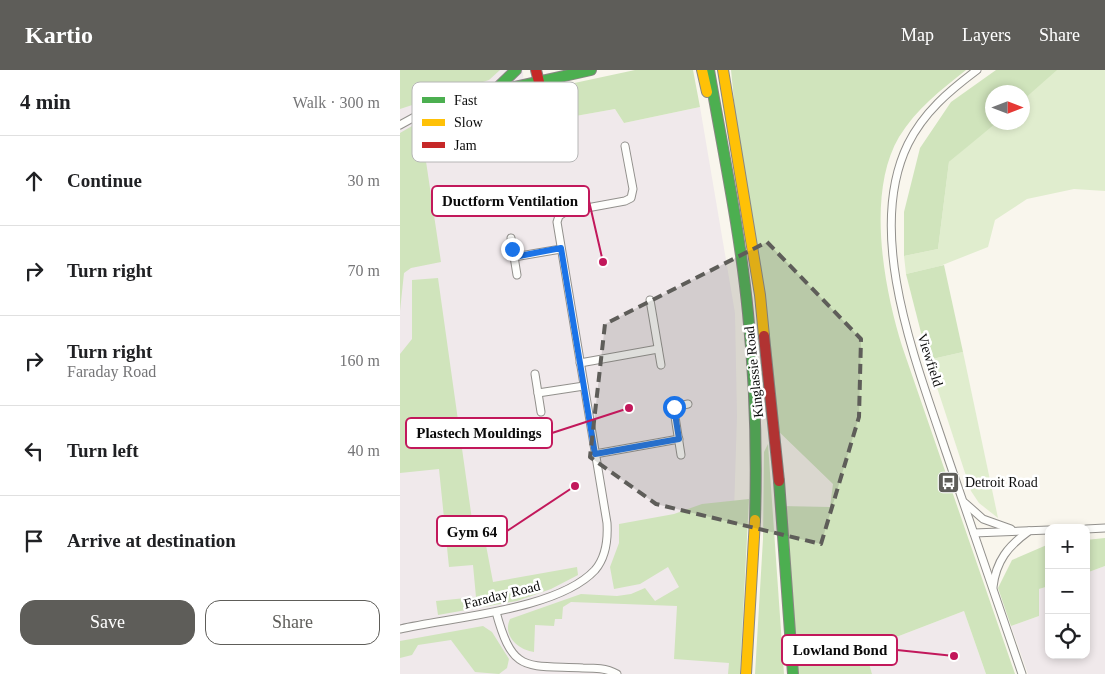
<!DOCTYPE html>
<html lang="en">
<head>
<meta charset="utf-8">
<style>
	:root { --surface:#fff; --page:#f2f2f2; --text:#202124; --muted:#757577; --line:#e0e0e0; --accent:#5e5d59 }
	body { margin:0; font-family:"Times New Roman",serif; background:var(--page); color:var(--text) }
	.controls { position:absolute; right:15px; bottom:15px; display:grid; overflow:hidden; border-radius:10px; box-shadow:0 2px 8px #0003 }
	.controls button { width:45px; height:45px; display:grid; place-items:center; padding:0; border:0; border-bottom:1px solid var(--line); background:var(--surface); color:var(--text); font:25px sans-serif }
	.compass { position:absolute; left:585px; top:15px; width:45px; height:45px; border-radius:50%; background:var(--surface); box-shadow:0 2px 8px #0003; rotate:90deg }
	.stop { position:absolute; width:15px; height:15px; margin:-11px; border:4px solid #1a73e8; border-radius:50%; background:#fff }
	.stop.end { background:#1a73e8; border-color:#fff; box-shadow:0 1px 5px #0008 }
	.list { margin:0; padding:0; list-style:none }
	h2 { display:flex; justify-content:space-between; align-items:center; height:65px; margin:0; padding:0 20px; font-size:21px }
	h2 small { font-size:16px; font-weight:400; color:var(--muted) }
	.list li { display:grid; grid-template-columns:32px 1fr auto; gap:15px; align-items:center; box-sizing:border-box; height:90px; padding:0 20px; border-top:1px solid var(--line) }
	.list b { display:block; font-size:19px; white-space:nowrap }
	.list p { margin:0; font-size:16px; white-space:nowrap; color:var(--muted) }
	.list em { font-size:16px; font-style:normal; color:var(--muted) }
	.actions { display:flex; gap:10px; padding:15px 20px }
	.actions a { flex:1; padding:11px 0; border:1px solid var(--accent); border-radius:15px; text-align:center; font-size:18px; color:var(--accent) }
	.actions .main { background:var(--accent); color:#fff }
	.icon { flex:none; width:28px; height:28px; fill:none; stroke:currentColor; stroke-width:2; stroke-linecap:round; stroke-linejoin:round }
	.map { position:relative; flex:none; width:705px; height:604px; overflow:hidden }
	header { display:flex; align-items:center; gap:30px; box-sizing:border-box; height:70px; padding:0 25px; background:var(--accent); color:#fff }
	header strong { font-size:24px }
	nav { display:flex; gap:28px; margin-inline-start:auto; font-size:18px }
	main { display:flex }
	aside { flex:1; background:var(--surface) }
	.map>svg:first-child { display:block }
</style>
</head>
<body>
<header>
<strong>Kartio</strong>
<nav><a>Map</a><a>Layers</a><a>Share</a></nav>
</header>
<main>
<aside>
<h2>4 min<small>Walk · 300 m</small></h2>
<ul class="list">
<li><svg class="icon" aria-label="ahead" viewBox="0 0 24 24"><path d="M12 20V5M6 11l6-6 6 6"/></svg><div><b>Continue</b></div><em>30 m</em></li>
<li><svg class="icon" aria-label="right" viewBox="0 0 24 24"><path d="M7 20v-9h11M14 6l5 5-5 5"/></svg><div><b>Turn right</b></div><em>70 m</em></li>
<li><svg class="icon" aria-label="right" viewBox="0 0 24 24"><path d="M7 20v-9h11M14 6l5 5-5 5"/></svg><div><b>Turn right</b><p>Faraday Road</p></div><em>160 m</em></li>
<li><svg class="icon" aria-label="left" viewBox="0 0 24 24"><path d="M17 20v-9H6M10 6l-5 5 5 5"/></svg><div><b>Turn left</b></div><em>40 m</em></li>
<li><svg class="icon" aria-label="arrive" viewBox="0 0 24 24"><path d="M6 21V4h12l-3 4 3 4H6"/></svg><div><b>Arrive at destination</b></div></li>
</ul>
<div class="actions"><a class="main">Save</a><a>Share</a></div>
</aside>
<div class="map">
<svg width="705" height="604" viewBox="0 0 705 604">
	<rect width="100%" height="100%" fill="#f9f6ed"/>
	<!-- industrial -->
	<g fill="#f0e9eb">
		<path d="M0 0H123L125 55 215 39 224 53 300 37 335 243 337 346 329 604H0Z"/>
		<path d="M705 496V604H628L611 556 639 546V519L649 516V585H686V503Z"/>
		<path d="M564 541 586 604H472L465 579Z"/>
	</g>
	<!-- green -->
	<g fill="#e0edce">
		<path d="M656 0H705V121L674 119 627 129 595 150 588 177 540 196 506 204 504 186 538 179 549 92 594 53 622 52 623 28Z"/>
		<path d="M563 282 598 448 579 433 571 421 528 290Z"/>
	</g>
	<!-- forest -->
	<g fill="#d0e4bc">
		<path d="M0 0H100L89 10 0 39Z"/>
		<path d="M235 0H293L300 37 224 53 215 39 125 55 128 74 84 82 83 75 50 81 49 74 24 78 41 192 11 198 4 203 0 241V63L29 46 53 39Z"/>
		<path d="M331 0H566C541 20 516 39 499 67 466 123 484 218 502 276L615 604H586L564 541 465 579 472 604H393L381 436 430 437 433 414 373 356 342 112Z"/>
		<path d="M596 0H657L623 30 622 22H592V52L596 53 549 92 538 179 504 186V142L520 78 551 32Z"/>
		<path d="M544 195 563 282 528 290 506 204Z"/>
		<path d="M38 208 75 471 85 470 93 512 177 497 178 505 151 519 117 531 38 545 36 531 76 527 73 495 49 497 39 399 0 403V284L12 269V210Z"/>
		<path d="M368 374 384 604H355L363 469 364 382Z"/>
		<path d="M349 429 340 604H328L329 593 274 589 277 536 171 532 163 537 162 549H155L154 556 135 555 134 582C119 580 102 566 110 549L181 524 217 526 231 524 245 518 255 531 279 517 268 497 240 514 214 519 210 497 219 473V454L274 444 302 434Z"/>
		<path d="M705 468V496L686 503V470Z"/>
		<path d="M649 474V516L639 519V546L611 556 598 518 612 490Z"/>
		<path d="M83 556 92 562 109 589 107 598 99 604 75 602 51 570 18 575 12 585 0 588V571Z"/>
	</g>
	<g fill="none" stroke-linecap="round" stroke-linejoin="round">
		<defs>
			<g id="street">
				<path d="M577 0C549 21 524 42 508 74 464 164 517 294 546 382 571 456 597 530 622 604"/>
				<path d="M0 55 31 38 70 27"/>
				<path d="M111 168 117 205"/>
				<path d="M114 187 161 179"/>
				<path d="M250 230 261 295"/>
				<path d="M180 293 258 279"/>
				<path d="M135 304 141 342"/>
				<path d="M138 323 184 316"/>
				<path d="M273 334 281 385"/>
				<path d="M274 337 288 334"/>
				<path d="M195 384 279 369"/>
				<path d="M565 433 583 449 611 459"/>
				<path d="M686 459 705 458"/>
				<path d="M574 463 649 460"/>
				<path d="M593 517C596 491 608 476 629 461"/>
				<path d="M96 542C113 604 125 595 183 598 195 598 206 598 217 604"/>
				<path d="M0 559C52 547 158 540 195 500 206 487 208 470 207 453L157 152 159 146 165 142 225 131 231 128 233 119 225 76"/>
			</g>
			<g id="fast">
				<path d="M309 0C323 81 340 161 348 243 355 312 357 381 355 450"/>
				<path d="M96 19 116 0"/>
				<path d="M70 27 191 0"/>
				<path d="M379 411 393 604"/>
			</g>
			<g id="slow">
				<path d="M302 0 307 22"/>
				<path d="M323 0 360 225 364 266"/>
				<path d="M346 604 355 450"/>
			</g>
			<g id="jam">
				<path d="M136 0 139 12"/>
				<path d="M364 266 379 411"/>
			</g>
		</defs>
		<!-- street casing -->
		<use href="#street" stroke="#92908c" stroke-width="9"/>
		<!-- fast casing -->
		<use href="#fast" stroke="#888783" stroke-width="12"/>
		<!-- slow casing -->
		<use href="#slow" stroke="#888783" stroke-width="12"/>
		<!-- jam casing -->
		<use href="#jam" stroke="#888783" stroke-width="12"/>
		<!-- street -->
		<use href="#street" stroke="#fefefc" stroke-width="7"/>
		<!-- fast -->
		<use href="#fast" stroke="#4caf50" stroke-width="10"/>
		<!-- slow -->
		<use href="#slow" stroke="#ffc107" stroke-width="10"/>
		<!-- jam -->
		<use href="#jam" stroke="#c62828" stroke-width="10"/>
	</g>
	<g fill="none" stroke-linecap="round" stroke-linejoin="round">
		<!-- route -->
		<path stroke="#1a73e8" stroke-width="6" d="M112 179 114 187 161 178 195 384 279 369 274 337"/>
	</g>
	<!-- marked area -->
	<path fill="#5e5d59" fill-opacity="0.2" stroke="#5e5d59" stroke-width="4" stroke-dasharray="10 6" stroke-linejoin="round" d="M367 172 461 269 459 347 421 474 256 434 190 387 205 254Z"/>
	<!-- icons -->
	<defs>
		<symbol id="bus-square" viewBox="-11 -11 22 22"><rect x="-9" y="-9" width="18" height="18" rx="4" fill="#5e5d59" stroke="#fff"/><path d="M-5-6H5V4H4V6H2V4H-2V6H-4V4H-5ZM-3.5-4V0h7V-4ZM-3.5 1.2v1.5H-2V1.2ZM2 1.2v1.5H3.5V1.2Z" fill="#fff"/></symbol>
	</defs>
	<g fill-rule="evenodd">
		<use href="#bus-square" x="536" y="400" width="25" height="25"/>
	</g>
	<g text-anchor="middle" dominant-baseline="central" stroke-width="5" stroke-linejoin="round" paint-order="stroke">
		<!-- street labels -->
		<g font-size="14" fill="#0a0a0a" stroke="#fff">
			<text transform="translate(530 290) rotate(72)">Viewfield</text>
			<text transform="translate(354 302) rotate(-96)">Kinglassie Road</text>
			<text transform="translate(102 525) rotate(-14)">Faraday Road</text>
		</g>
		<!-- poi labels -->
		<g font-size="14" fill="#0a0a0a" stroke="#fff" text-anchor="start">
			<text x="565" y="412">Detroit Road</text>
		</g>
	</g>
	<!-- legend -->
	<rect x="12" y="12" width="166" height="80" rx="8" fill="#fff" stroke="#b6b6b6" stroke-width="1"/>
	<rect x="22" y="27" width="23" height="6" fill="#4caf50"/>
	<rect x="22" y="49" width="23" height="7" fill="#ffc107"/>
	<rect x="22" y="72" width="23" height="6" fill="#c62828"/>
	<g font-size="14" fill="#0a0a0a">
		<text x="54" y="35">Fast</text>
		<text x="54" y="57">Slow</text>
		<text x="54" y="80">Jam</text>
	</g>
	<!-- callouts -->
	<path fill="none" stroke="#c2185b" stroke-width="2" d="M203 192L189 131M229 338L152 363M175 416L107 461M554 586L497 580"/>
	<g fill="#c2185b" stroke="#fff" stroke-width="2">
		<circle cx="203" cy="192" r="5"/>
		<circle cx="229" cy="338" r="5"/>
		<circle cx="175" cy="416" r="5"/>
		<circle cx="554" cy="586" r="5"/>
	</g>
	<g fill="#fff" stroke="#c2185b" stroke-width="2">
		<rect x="32" y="116" width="157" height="30" rx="5"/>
		<rect x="6" y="348" width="146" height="30" rx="5"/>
		<rect x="37" y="446" width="70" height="30" rx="5"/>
		<rect x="382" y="565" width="115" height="30" rx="5"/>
	</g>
	<g font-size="15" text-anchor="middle" font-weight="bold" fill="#0a0a0a">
		<text x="110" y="136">Ductform Ventilation</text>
		<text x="79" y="368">Plastech Mouldings</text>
		<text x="72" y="467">Gym 64</text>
		<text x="440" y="585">Lowland Bond</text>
	</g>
</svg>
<div class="controls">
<button>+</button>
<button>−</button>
<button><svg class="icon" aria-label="locate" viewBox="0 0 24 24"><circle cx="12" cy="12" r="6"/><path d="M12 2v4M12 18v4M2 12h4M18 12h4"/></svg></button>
</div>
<svg class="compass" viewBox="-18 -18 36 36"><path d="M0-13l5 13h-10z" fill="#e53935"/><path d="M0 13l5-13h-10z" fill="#757577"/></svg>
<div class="stop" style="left:274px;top:337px"></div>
<div class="stop end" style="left:112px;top:179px"></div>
</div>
</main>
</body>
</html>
